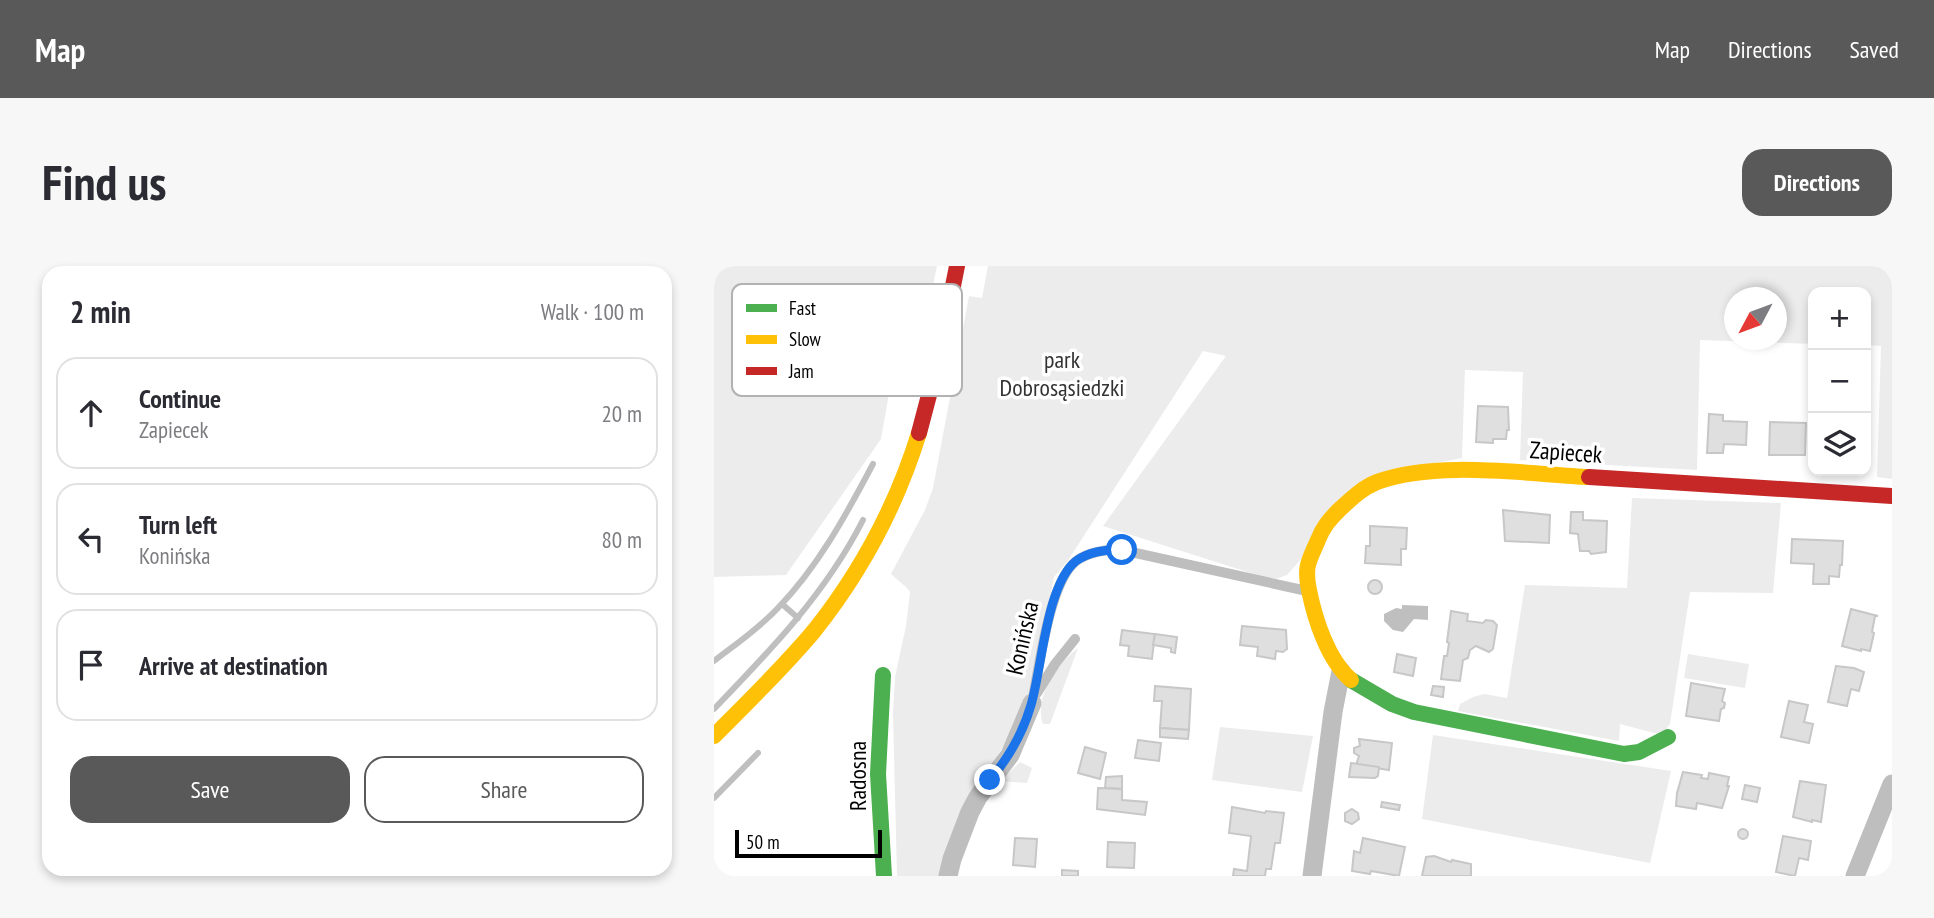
<!DOCTYPE html>
<html lang="en">
<head>
<meta charset="utf-8">
<style>
	:root { --surface:#fff; --page:#f7f7f7; --text:#2b2b33; --muted:#7c7c81; --line:#e1e1e2; --accent:#595959 }
	body { margin:0; font-family:"PT Sans Narrow",sans-serif; background:var(--page); color:var(--text) }
	.controls { position:absolute; right:21px; top:21px; display:grid; overflow:hidden; border-radius:14px; box-shadow:0 4px 10px #0003 }
	.controls button { width:63px; height:63px; display:grid; place-items:center; padding:0; border:0; border-bottom:2px solid var(--line); background:var(--surface); color:var(--text); font:35px sans-serif }
	.compass { position:absolute; left:1010px; top:21px; width:63px; height:63px; border-radius:50%; background:var(--surface); box-shadow:0 4px 10px #0003; rotate:229deg }
	.scale { position:absolute; left:21px; bottom:18px; width:147px; box-sizing:border-box; padding-left:7px; border:4px solid #000; border-top:0; font-size:19px; line-height:24px; white-space:nowrap; color:#000; -webkit-text-stroke:5px #fff; paint-order:stroke }
	.stop { position:absolute; width:21px; height:21px; margin:-16px; border:5px solid #1a73e8; border-radius:50%; background:#fff }
	.stop.end { background:#1a73e8; border-color:#fff; box-shadow:0 2px 7px #0008 }
	.list { margin:0; padding:0; list-style:none }
	h2 { display:flex; justify-content:space-between; align-items:center; height:91px; margin:0; padding:0 28px; font-size:30px }
	h2 small { font-size:23px; font-weight:400; color:var(--muted) }
	.list li { display:grid; grid-template-columns:46px 1fr auto; gap:21px; align-items:center; box-sizing:border-box; height:112px; margin:0 14px 14px; padding:0 14px; border:2px solid var(--line); border-radius:21px }
	.list b { display:block; font-size:26px; white-space:nowrap }
	.list p { margin:0; font-size:23px; white-space:nowrap; color:var(--muted) }
	.list em { font-size:23px; font-style:normal; color:var(--muted) }
	.actions { display:flex; gap:14px; padding:21px 28px }
	.actions a { flex:1; padding:16px 0; border:2px solid var(--accent); border-radius:21px; text-align:center; font-size:24px; color:var(--accent) }
	.actions .main { background:var(--accent); color:#fff }
	.icon { flex:none; width:38px; height:38px; fill:none; stroke:currentColor; stroke-width:2; stroke-linecap:round; stroke-linejoin:round }
	.map { position:relative; flex:none; width:1178px; height:610px; overflow:hidden; border-radius:21px }
	header { display:flex; align-items:center; gap:42px; box-sizing:border-box; height:98px; padding:0 35px; background:var(--accent); color:#fff }
	header strong { font-size:33px }
	nav { display:flex; gap:38px; margin-inline-start:auto; font-size:24px }
	.intro { display:flex; align-items:center; justify-content:space-between; box-sizing:border-box; height:168px; padding:0 42px }
	h1 { margin:0; font-size:49px }
	.button { padding:18px 32px; border-radius:21px; background:var(--accent); color:#fff; font-size:24px; font-weight:700 }
	main { display:flex; gap:42px; padding:0 42px }
	aside { flex:1; background:var(--surface); border-radius:21px; box-shadow:0 4px 10px #0003 }
	.map>svg:first-child { display:block }
</style>
</head>
<body>
<header>
<strong>Map</strong>
<nav><a>Map</a><a>Directions</a><a>Saved</a></nav>
</header>
<div class="intro"><h1>Find us</h1><a class="button">Directions</a></div>
<main>
<aside>
<h2>2 min<small>Walk · 100 m</small></h2>
<ul class="list">
<li><svg class="icon" aria-label="ahead" viewBox="0 0 24 24"><path d="M12 20V5M6 11l6-6 6 6"/></svg><div><b>Continue</b><p>Zapiecek</p></div><em>20 m</em></li>
<li><svg class="icon" aria-label="left" viewBox="0 0 24 24"><path d="M17 20v-9H6M10 6l-5 5 5 5"/></svg><div><b>Turn left</b><p>Konińska</p></div><em>80 m</em></li>
<li><svg class="icon" aria-label="arrive" viewBox="0 0 24 24"><path d="M6 21V4h12l-3 4 3 4H6"/></svg><div><b>Arrive at destination</b></div></li>
</ul>
<div class="actions"><a class="main">Save</a><a>Share</a></div>
</aside>
<div class="map">
<svg width="1178" height="610" viewBox="0 0 1178 610">
	<rect width="100%" height="100%" fill="#fff"/>
	<!-- green -->
	<g fill="#ececec" fill-rule="evenodd">
		<path d="M0 0H223L218 24 222 25 217 50 191 38 167 173 72 309 0 311Z"/>
		<path d="M274 0H1178V213L1163 211 1167 80 1152 79V26H1099V78L986 74 983 204 806 194 809 106 751 104 748 192 662 209 573 309 562 313 543 309 389 260 512 90 489 85 353 296 340 311 319 416 310 447 254 537 229 610H183L179 447 181 411 192 360 196 326 193 322 177 308 211 244 219 222 255 30 268 32ZM1020 32H1062V74H1020Z"/>
		<path d="M918 232 1067 237 1059 327 976 326 956 458 948 469 906 458 905 475 744 445 746 438 759 431 770 428 793 432 811 319 913 322Z"/>
		<path d="M364 382 336 458H329C319 431 344 397 364 382Z"/>
		<path d="M974 388 1035 398 1031 422 970 412Z"/>
		<path d="M506 461 599 470 588 526 498 514Z"/>
		<path d="M719 469 957 505 936 597 708 553Z"/>
		<path d="M306 496 318 502 313 517 286 515Z"/>
	</g>
	<!-- water -->
	<path fill="#bfbfbf" d="M688 339 714 340V354L700 353 689 366 679 364 670 355V348L682 342 688 343Z"/>
	<g fill="none" stroke-linecap="round" stroke-linejoin="round">
		<!-- stream -->
		<g stroke="#bfbfbf" stroke-width="6">
			<path d="M68 338 84 352"/>
			<path d="M0 395C22 378 44 363 63 343 104 301 132 249 159 198"/>
			<path d="M0 443C56 385 112 327 149 254"/>
			<path d="M0 532 44 487"/>
		</g>
	</g>
	<!-- building -->
	<g fill="#dfdfdf" stroke="#c7c7c7" stroke-width="2">
		<path d="M764 140 794 141 795 164H793L792 173H779V177L762 176Z"/>
		<path d="M995 148 1009 149V155L1033 156 1032 179 1010 178 1009 187H993Z"/>
		<path d="M1056 156 1092 157 1091 189H1055Z"/>
		<path d="M789 244 836 249 835 277 791 275Z"/>
		<path d="M857 246H869V254L893 255 892 286 877 288 875 285H866L864 268 856 267Z"/>
		<path d="M656 260 693 262 692 283H687V299L651 297 652 280H656Z"/>
		<path d="M1078 273 1129 275 1128 299H1126L1125 311 1115 310V318H1099L1100 298 1077 297Z"/>
		<circle cx="661" cy="321" r="7"/>
		<path d="M1137 343 1164 350H1161L1158 366 1160 367 1156 385 1147 383V385L1128 380Z"/>
		<path d="M737 345 754 348 753 355 769 357 772 354 779 355 783 359 779 383 775 386 762 380 756 384 754 392 749 394 746 415 727 413 730 390H733L735 377 733 376Z"/>
		<path d="M528 360 572 364 573 383 569 386 562 385 561 393 543 390 544 381 526 379Z"/>
		<path d="M408 364 441 368 438 393 414 390 415 380 406 379Z"/>
		<path d="M441 368 463 371 461 387 457 386V382L439 379Z"/>
		<path d="M683 388 702 392 699 410 680 406Z"/>
		<path d="M1122 400 1140 402 1150 406 1145 425 1137 423 1133 440 1114 436Z"/>
		<path d="M977 417 1011 423 1008 435 1011 437 1010 442 1007 443 1005 455 972 450Z"/>
		<path d="M441 420 477 423 475 464 446 462 448 435H440Z"/>
		<path d="M719 420 730 421 729 431 717 429Z"/>
		<path d="M1075 435 1094 439 1090 456 1099 458 1095 477 1067 471Z"/>
		<path d="M446 462 475 464 474 473 446 471Z"/>
		<path d="M645 473 678 477 675 504 642 499 645 490 640 487V482L646 480Z"/>
		<path d="M424 474 447 477 445 495 421 492Z"/>
		<path d="M371 481 392 487 386 513 364 507Z"/>
		<path d="M637 497 665 501 664 510 661 512 635 511Z"/>
		<path d="M969 506 988 509 987 512 994 513 995 507 1015 511 1013 520H1015L1008 542 983 537 982 543 962 540 963 527Z"/>
		<path d="M408 510V523L391 522 392 511Z"/>
		<path d="M1086 515 1112 519 1107 556 1098 554V556L1079 551Z"/>
		<path d="M1031 519 1046 522 1043 536 1028 533Z"/>
		<path d="M384 522 408 523V534L433 536 431 549 383 543Z"/>
		<path d="M668 536 686 539 685 544 667 541Z"/>
		<path d="M518 541 551 547 552 545 570 547 566 577H561L557 603H552L551 610H519L520 603 533 605 537 570 515 567Z"/>
		<path d="M638 543 644 547 645 553 638 558 631 555V547Z"/>
		<circle cx="1029" cy="568" r="5"/>
		<path d="M1069 570 1097 575 1094 594 1085 592 1081 610 1062 606Z"/>
		<path d="M301 572 323 573 321 601 299 599Z"/>
		<path d="M649 572 691 581 685 610 657 605 656 608 638 605 640 585 646 587Z"/>
		<path d="M394 576 421 577 420 602 393 601Z"/>
		<path d="M720 590 737 596 738 594 757 598V610H708L712 591Z"/>
		<path d="M348 604 364 605V610H348Z"/>
	</g>
	<g fill="none" stroke-linecap="round" stroke-linejoin="round">
		<!-- lane -->
		<g stroke="#bebebe" stroke-width="10">
			<path d="M323 427 341 398 361 373"/>
			<path d="M318 437C325 403 335 318 361 296 373 286 393 283 408 284L593 325"/>
		</g>
		<!-- street -->
		<g stroke="#bebebe" stroke-width="19">
			<path d="M234 610 238 593 256 546 264 531 296 489 318 437"/>
			<path d="M598 610 619 446 627 405"/>
			<path d="M1141 610 1178 518"/>
		</g>
		<!-- fast -->
		<g stroke="#4caf50" stroke-width="16">
			<path d="M169 409 164 508 170 610"/>
			<path d="M637 414 678 438 700 446 910 488 925 486 954 471"/>
		</g>
		<!-- slow -->
		<g stroke="#ffc107" stroke-width="16">
			<path d="M637 414C614 394 601 354 595 324 590 300 595 295 604 274 609 261 615 254 625 244 637 233 648 222 663 216 721 194 813 208 875 211"/>
			<path d="M0 470C34 436 69 402 100 365 147 306 183 238 205 167"/>
		</g>
		<!-- jam -->
		<g stroke="#c62828" stroke-width="16">
			<path d="M205 167 224 95 243 0"/>
			<path d="M875 211 1178 230"/>
		</g>
	</g>
	<g fill="none" stroke-linecap="round" stroke-linejoin="round">
		<!-- route -->
		<path stroke="#1a73e8" stroke-width="9" d="M276 514C295 491 309 467 317 439 328 403 332 319 362 295 374 286 393 283 408 284"/>
	</g>
	<g text-anchor="middle" dominant-baseline="central" stroke-width="7" stroke-linejoin="round" paint-order="stroke">
		<!-- park labels -->
		<g font-size="24" fill="#333" stroke="#fff">
			<text x="348" y="93">park<tspan x="348" dy="28">Dobrosąsiedzki</tspan></text>
		</g>
		<!-- street labels -->
		<g font-size="24" fill="#000" stroke="#fff">
			<text transform="translate(852 186) rotate(4)">Zapiecek</text>
			<text transform="translate(308 372) rotate(-77)">Konińska</text>
			<text transform="translate(143 510) rotate(-90)">Radosna</text>
		</g>
	</g>
	<!-- legend -->
	<rect x="18" y="18" width="230" height="112" rx="10" fill="#fff" stroke="#b2b2b2" stroke-width="2"/>
	<rect x="32" y="38" width="31" height="8" fill="#4caf50"/>
	<rect x="32" y="69" width="31" height="9" fill="#ffc107"/>
	<rect x="32" y="101" width="31" height="8" fill="#c62828"/>
	<g font-size="19" fill="#000">
		<text x="75" y="49">Fast</text>
		<text x="75" y="80">Slow</text>
		<text x="75" y="112">Jam</text>
	</g>
</svg>
<div class="controls">
<button>+</button>
<button>−</button>
<button><svg class="icon" aria-label="layers" viewBox="0 0 24 24"><path d="M12 4l9 5-9 5-9-5zM3 14l9 5 9-5"/></svg></button>
</div>
<svg class="compass" viewBox="-18 -18 36 36"><path d="M0-13l5 13h-10z" fill="#e53935"/><path d="M0 13l5-13h-10z" fill="#7c7c81"/></svg>
<div class="scale">50 m</div>
<div class="stop" style="left:408px;top:284px"></div>
<div class="stop end" style="left:276px;top:514px"></div>
</div>
</main>
</body>
</html>
